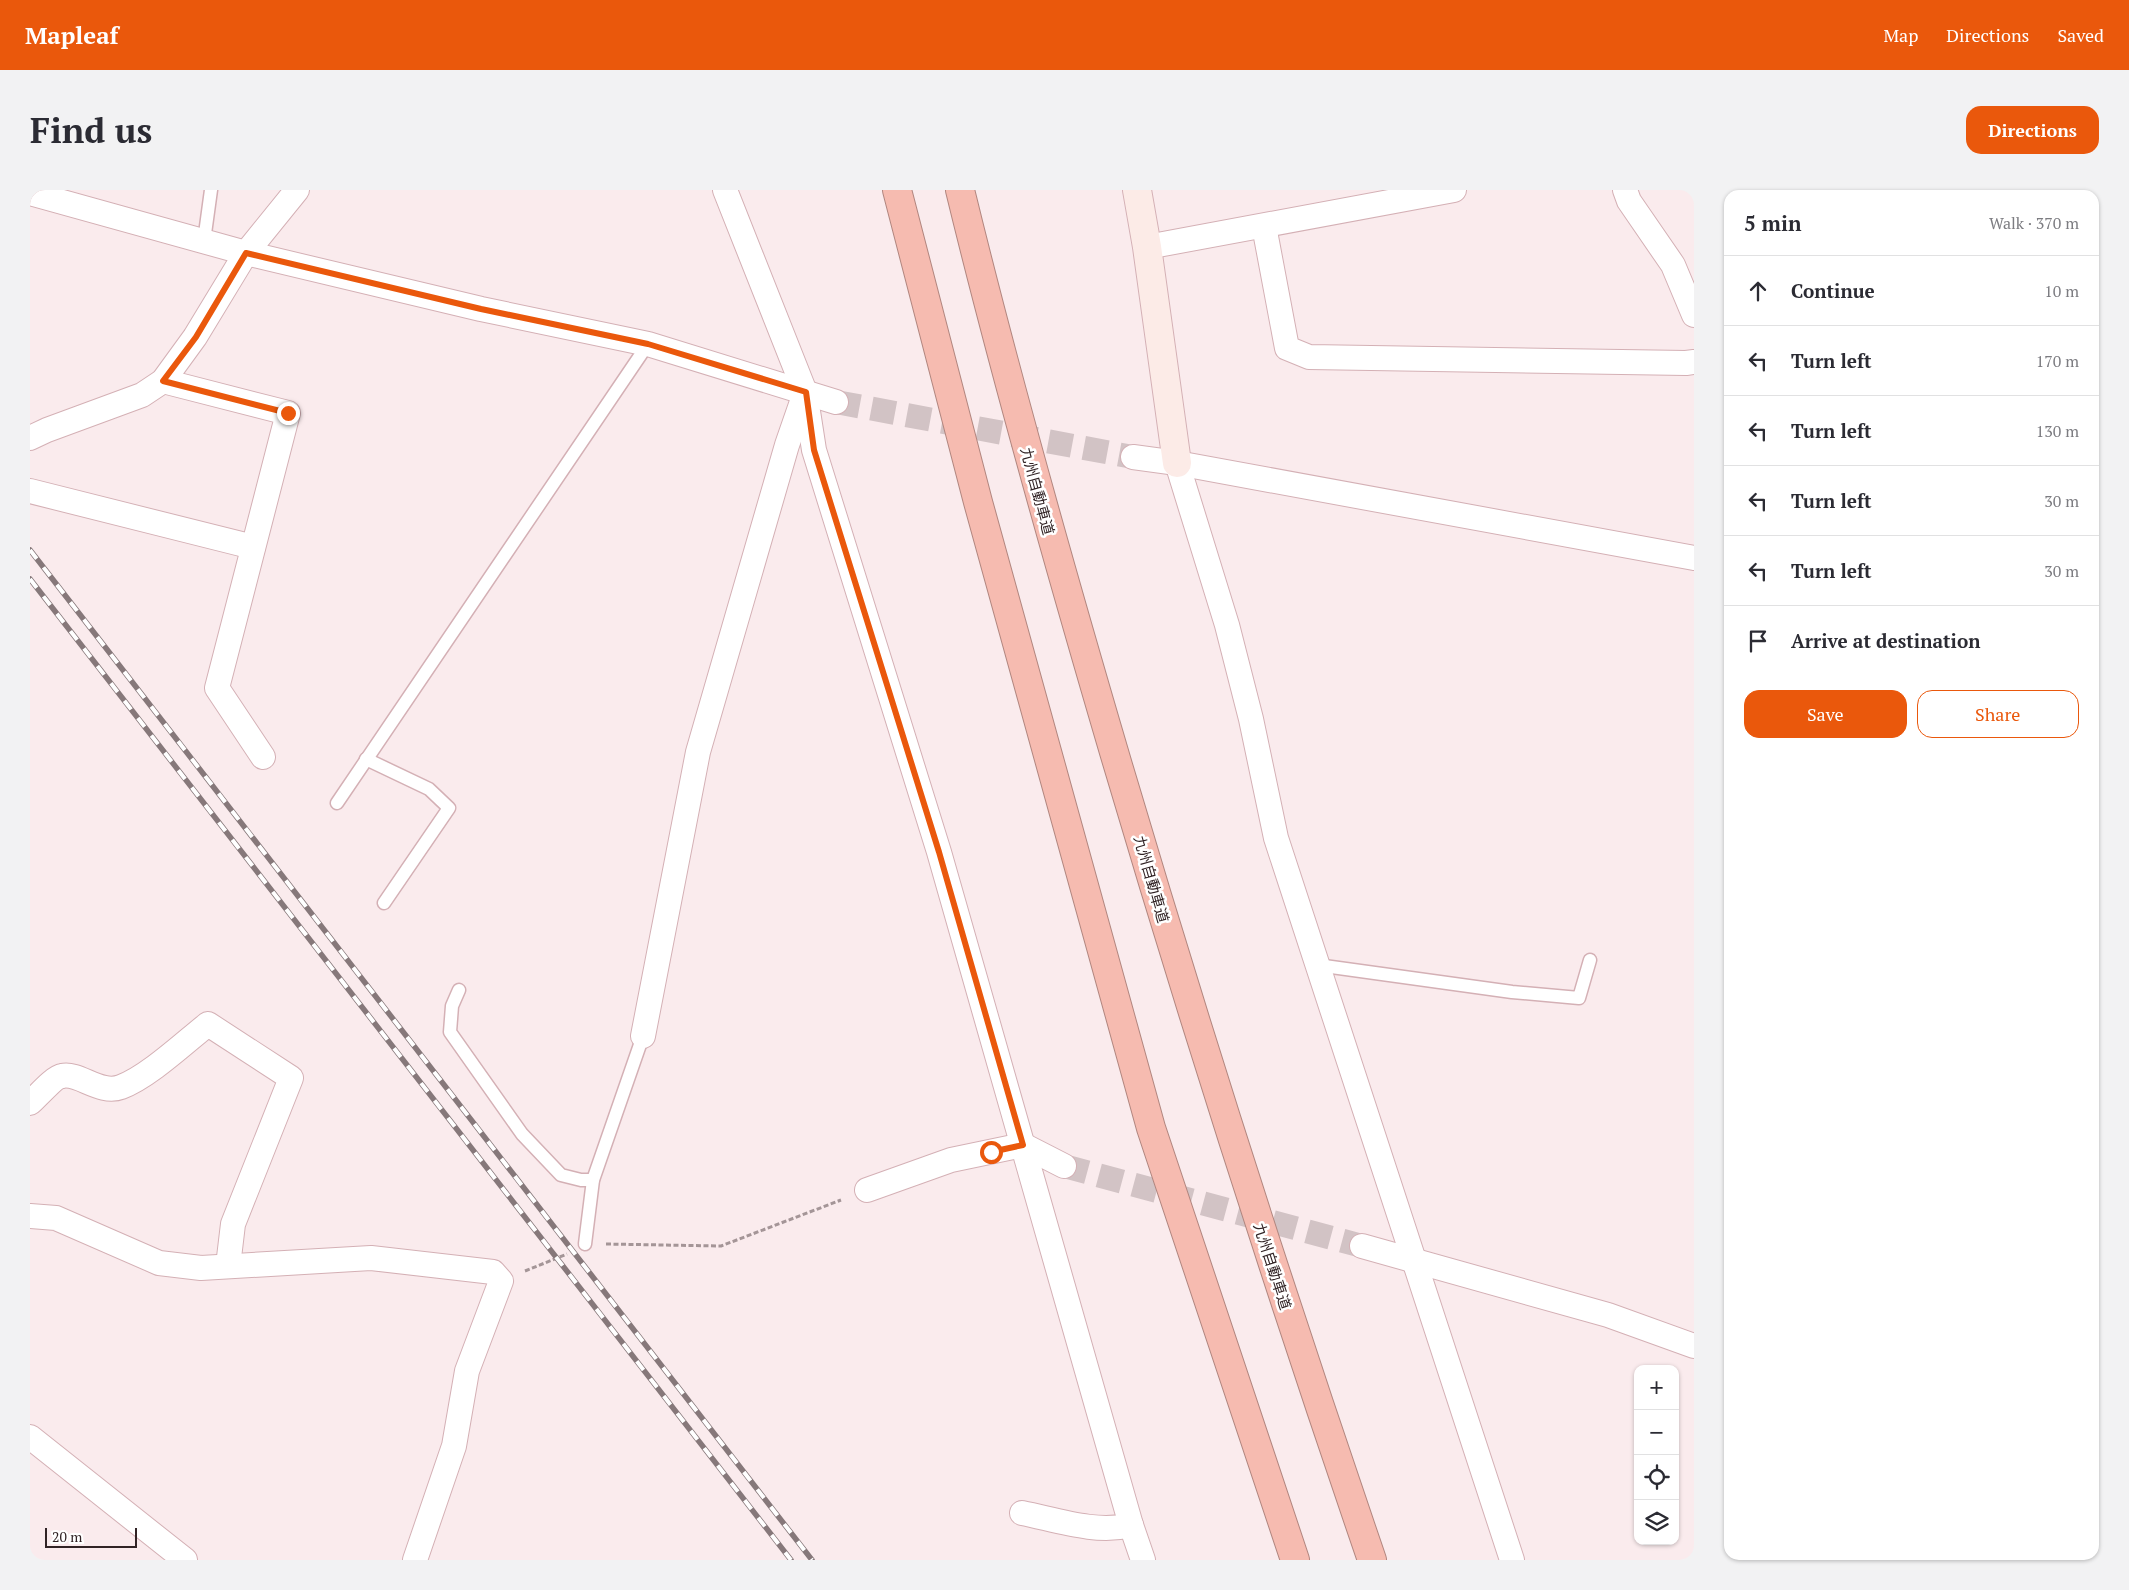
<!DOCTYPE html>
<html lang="en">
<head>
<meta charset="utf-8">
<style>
	:root { --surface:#fff; --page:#f2f2f3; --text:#2b2b33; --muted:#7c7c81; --line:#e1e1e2; --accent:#ea580c }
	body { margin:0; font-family:"PT Serif","Noto Sans JP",serif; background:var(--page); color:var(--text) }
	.controls { position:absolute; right:15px; bottom:15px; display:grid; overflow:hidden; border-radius:10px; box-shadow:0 1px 4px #0004 }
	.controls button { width:45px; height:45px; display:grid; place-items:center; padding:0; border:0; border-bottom:1px solid var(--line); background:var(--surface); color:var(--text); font:25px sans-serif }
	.scale { position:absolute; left:15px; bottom:12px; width:92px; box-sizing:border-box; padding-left:5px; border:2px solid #312325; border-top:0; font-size:14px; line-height:18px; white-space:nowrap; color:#312325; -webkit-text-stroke:4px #fff; paint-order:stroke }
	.stop { position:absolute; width:15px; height:15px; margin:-11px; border:4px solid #ea580c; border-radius:50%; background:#fff }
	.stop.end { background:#ea580c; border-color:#fff; box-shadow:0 1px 5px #0008 }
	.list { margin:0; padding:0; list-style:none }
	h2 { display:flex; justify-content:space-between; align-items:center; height:65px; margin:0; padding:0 20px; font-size:21px }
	h2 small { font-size:16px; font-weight:400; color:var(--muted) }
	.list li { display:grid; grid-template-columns:32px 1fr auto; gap:15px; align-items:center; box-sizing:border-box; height:70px; padding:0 20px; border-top:1px solid var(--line) }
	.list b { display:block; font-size:19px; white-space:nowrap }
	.list em { font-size:16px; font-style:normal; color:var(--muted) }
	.actions { display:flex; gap:10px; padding:15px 20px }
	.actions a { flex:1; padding:11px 0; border:1px solid var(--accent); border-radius:15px; text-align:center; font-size:18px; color:var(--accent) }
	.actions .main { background:var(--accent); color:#fff }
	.icon { flex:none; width:28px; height:28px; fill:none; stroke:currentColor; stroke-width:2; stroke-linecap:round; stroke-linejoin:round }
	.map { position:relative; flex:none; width:1664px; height:1370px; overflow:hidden; border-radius:15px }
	header { display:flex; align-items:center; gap:30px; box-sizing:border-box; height:70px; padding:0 25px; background:var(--accent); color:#fff }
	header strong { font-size:24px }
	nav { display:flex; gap:28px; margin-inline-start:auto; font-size:18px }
	.intro { display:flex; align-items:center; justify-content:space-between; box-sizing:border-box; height:120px; padding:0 30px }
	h1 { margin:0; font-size:35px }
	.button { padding:12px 22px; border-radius:15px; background:var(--accent); color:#fff; font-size:18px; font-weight:700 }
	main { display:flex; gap:30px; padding:0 30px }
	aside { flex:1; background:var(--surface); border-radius:15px; box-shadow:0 1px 4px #0004 }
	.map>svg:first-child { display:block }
</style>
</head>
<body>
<header>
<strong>Mapleaf</strong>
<nav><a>Map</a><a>Directions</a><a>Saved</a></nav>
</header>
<div class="intro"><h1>Find us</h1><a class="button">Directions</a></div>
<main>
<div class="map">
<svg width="1664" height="1370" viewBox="0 0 1664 1370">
	<rect width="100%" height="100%" fill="#faebed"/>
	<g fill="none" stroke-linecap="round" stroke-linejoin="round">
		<!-- street-tunnel -->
		<g stroke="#d2c3c5" stroke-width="24" stroke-dasharray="24 12" stroke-linecap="butt">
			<path d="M806 212 1103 267"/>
			<path d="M1034 976 1332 1056"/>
		</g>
		<defs>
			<g id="lane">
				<path d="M174 51 181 0"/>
				<path d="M336 569 399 599 419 618 354 713"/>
				<path d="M307 613 618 154"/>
				<path d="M1287 775 1482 802 1549 808 1560 770"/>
				<path d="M429 800 422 816 420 842 492 944 531 985 551 990H563"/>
				<path d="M555 1054 563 990 613 846"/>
			</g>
			<g id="street">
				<path d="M695 0 775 202 784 260 909 662 1101 1335 1113 1370"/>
				<path d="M1595 0 1599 11 1643 75 1664 125"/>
				<path d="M0 3 216 63 451 119 618 154 806 212"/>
				<path d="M1234 36 1257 158 1279 167 1656 173 1664 172"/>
				<path d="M1117 57 1424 0"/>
				<path d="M133 191 258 223 187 498 233 567"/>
				<path d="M0 248 17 240 112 205 133 191 165 147 216 63 267 0"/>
				<path d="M1103 267 1147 273 1664 368"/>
				<path d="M1147 273 1197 435 1221 529 1246 648 1482 1370"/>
				<path d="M0 301 223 357"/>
				<path d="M613 846 668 562 757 255 774 206"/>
				<path d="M0 913C7 907 24 887 32 886 49 882 70 905 91 897 118 887 154 853 178 834L261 888 203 1034 198 1076"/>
				<path d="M837 1000 921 970 993 955 1034 976"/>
				<path d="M0 1026 26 1028 129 1073 171 1078 341 1068 463 1082 471 1091 437 1181 424 1256 385 1370"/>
				<path d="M1332 1056 1578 1125 1664 1156"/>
				<path d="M0 1247 155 1370"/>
				<path d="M992 1323C1027 1330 1066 1344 1101 1335"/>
			</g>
			<path id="secondary" d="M1107 0 1117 57 1147 273"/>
			<g id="highway">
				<path d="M867 0 948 312 1121 938 1265 1370"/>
				<path d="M930 0C976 189 1029 375 1084 562 1164 833 1250 1102 1342 1370"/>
			</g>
		</defs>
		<!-- lane casing -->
		<use href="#lane" stroke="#d4b0b5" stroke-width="15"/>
		<!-- street casing -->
		<use href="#street" stroke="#d4b0b5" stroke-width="26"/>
		<!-- secondary casing -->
		<use href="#secondary" stroke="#d4b0b5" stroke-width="30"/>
		<!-- highway casing -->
		<use href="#highway" stroke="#b1867f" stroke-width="30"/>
		<!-- path -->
		<g stroke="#a49597" stroke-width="3" stroke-dasharray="5 2.5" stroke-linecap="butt">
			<path d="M576 1054 691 1056 811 1010"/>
			<path d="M495 1081 537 1064"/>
		</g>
		<!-- lane -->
		<use href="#lane" stroke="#fff" stroke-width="12"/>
		<!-- street -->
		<use href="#street" stroke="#fff" stroke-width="24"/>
		<!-- secondary -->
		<use href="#secondary" stroke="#fcebe7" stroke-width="28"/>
		<!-- highway -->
		<use href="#highway" stroke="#f6bbb0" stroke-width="28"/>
		<defs>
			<g id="rail">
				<path d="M0 360 782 1370"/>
				<path d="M0 389 761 1370"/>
			</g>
		</defs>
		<!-- rail casing -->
		<use href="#rail" stroke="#86787a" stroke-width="5.5"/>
		<!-- rail -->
		<use href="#rail" stroke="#fff" stroke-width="4" stroke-dasharray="11" stroke-linecap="butt"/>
	</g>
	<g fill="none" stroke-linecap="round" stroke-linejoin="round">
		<!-- route -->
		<path stroke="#ea580c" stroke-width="6" d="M258 223 133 191 166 147 216 63 451 119 618 154 776 202 784 260 909 662 993 955 961 962"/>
	</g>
	<g text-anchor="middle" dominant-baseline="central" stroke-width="5" stroke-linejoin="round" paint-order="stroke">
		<!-- street labels -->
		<g font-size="15" fill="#312325" stroke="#fff">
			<text transform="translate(1008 301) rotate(75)">九州自動車道</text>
			<text transform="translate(1122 689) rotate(74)">九州自動車道</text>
			<text transform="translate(1243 1076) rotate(72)">九州自動車道</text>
		</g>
	</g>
</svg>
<div class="controls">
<button>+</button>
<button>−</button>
<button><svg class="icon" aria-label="locate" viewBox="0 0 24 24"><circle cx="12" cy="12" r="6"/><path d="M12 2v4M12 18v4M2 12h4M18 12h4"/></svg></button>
<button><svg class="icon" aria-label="layers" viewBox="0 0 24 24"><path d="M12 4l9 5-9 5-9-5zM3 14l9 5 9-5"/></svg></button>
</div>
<div class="scale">20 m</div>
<div class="stop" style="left:961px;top:962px"></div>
<div class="stop end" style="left:258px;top:223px"></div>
</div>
<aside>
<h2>5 min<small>Walk · 370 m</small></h2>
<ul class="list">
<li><svg class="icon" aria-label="ahead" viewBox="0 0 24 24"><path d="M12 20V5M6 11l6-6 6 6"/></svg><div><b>Continue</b></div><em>10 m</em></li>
<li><svg class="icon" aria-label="left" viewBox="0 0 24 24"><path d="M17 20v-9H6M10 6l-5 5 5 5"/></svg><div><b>Turn left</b></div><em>170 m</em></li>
<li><svg class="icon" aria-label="left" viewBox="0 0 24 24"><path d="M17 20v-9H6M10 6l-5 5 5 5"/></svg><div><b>Turn left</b></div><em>130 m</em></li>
<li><svg class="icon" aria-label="left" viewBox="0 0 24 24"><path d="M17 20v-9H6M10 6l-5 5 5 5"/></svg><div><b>Turn left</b></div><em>30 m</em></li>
<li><svg class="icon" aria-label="left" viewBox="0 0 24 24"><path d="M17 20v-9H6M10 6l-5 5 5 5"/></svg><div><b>Turn left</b></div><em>30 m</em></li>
<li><svg class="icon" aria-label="arrive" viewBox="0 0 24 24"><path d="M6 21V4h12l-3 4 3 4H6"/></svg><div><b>Arrive at destination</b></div></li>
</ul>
<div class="actions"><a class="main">Save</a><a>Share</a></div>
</aside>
</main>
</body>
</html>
